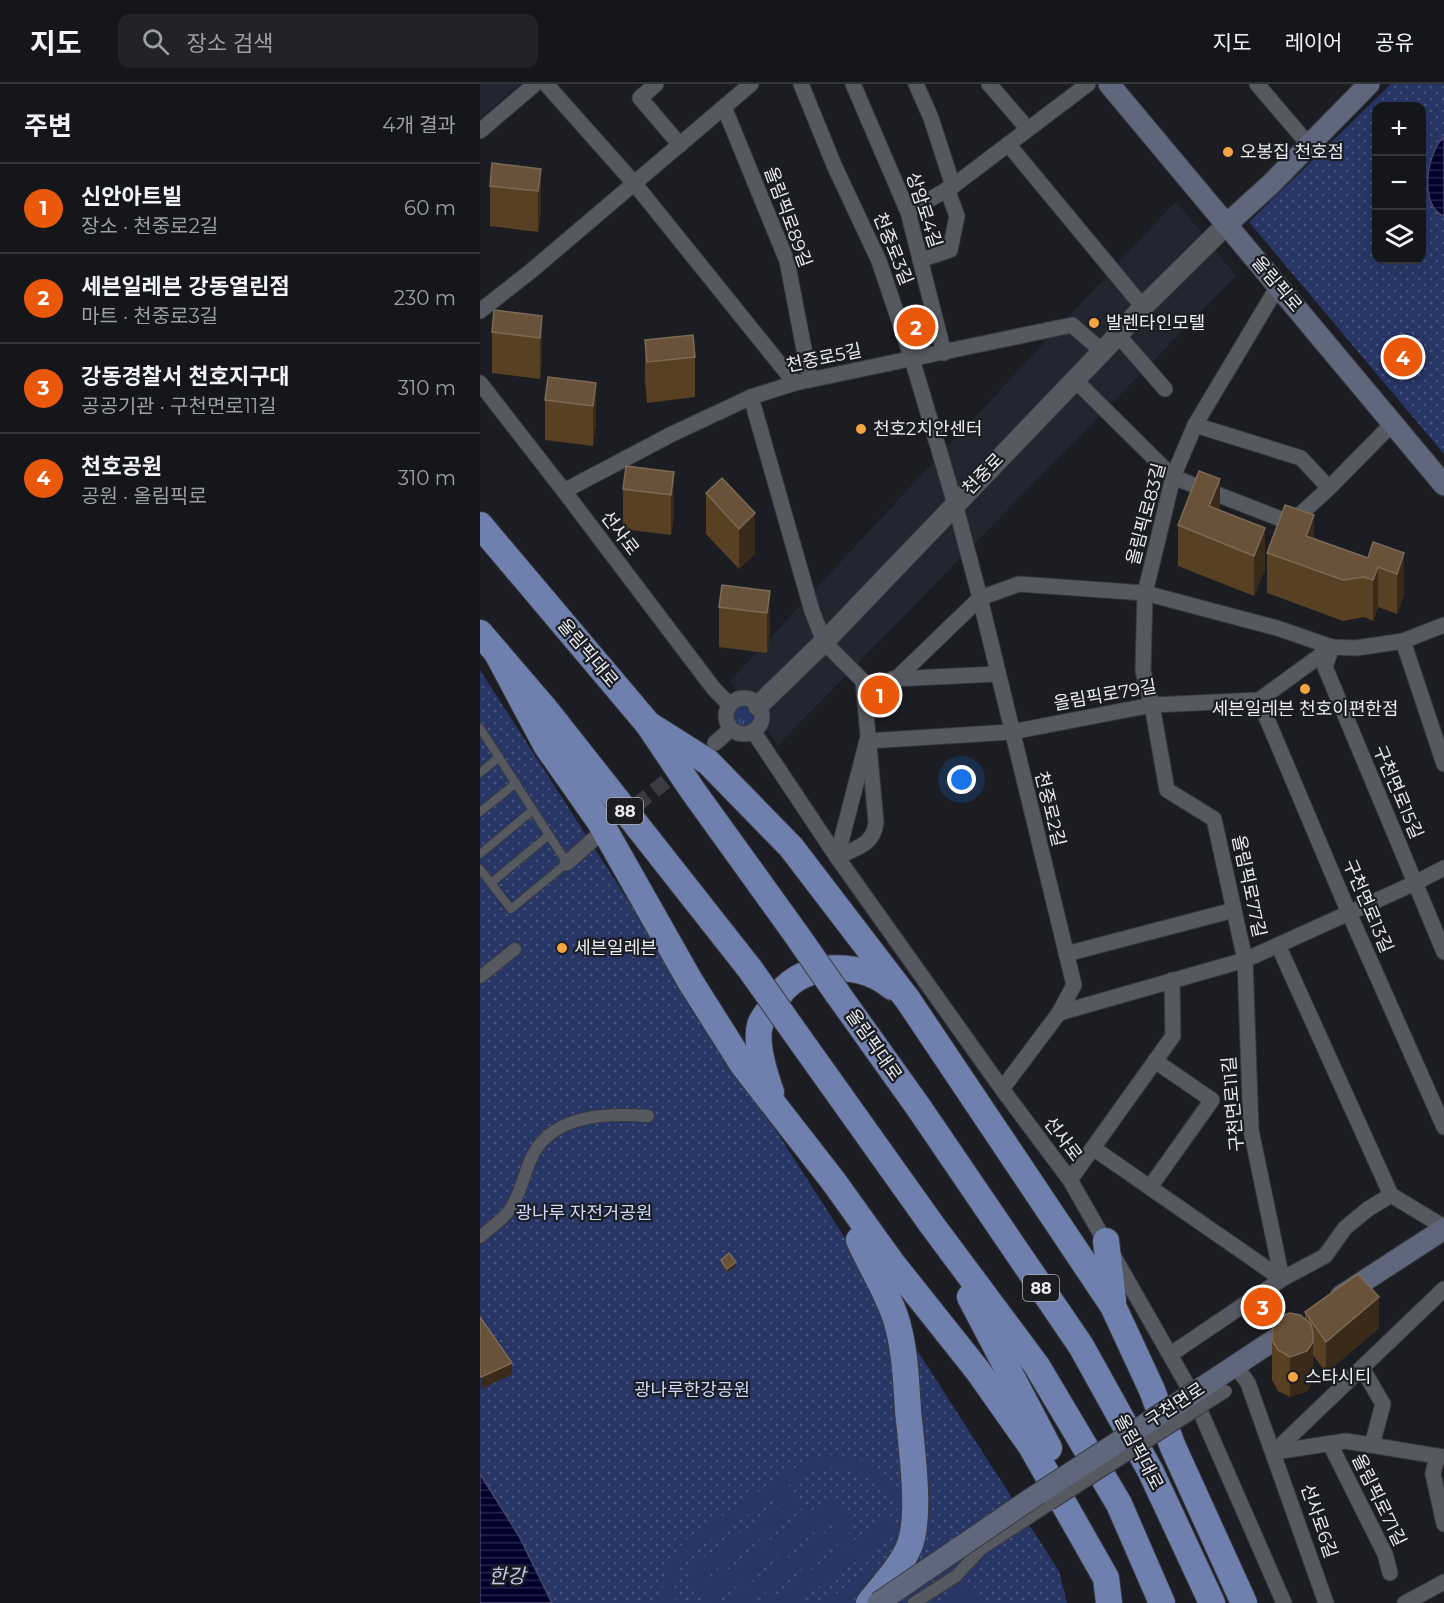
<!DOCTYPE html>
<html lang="ko">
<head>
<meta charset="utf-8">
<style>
	:root { --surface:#14161a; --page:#212327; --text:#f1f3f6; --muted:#9d9fa2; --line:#333539; --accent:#ea580c }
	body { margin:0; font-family:Montserrat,"Noto Sans KR",sans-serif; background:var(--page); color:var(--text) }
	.controls { position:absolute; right:18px; top:18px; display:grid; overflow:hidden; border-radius:12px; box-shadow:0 6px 24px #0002 }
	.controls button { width:54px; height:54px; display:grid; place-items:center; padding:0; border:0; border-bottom:2px solid var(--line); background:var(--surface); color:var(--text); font:30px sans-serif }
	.you { position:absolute; left:482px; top:696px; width:21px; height:21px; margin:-15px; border:4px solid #fff; border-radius:50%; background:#1a73e8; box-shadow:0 0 0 9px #1a73e833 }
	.badge { display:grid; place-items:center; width:39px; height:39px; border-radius:50%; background:var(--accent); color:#fff; font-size:20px; font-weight:700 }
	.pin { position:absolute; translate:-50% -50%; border:3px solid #fff; box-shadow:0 2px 6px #0006 }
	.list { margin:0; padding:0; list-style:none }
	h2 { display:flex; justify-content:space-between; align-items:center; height:78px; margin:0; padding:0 24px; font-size:26px }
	h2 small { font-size:20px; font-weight:400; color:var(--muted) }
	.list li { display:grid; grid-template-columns:39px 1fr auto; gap:18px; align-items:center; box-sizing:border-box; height:90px; padding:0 24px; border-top:2px solid var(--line) }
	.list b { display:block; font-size:22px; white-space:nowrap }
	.list p { margin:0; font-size:20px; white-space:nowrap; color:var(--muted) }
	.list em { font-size:20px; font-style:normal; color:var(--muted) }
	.icon { flex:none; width:33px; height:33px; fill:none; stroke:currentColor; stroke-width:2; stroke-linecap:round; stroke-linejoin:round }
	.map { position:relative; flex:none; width:964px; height:1519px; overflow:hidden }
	header { display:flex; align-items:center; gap:36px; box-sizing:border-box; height:84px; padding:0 30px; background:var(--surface); border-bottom:2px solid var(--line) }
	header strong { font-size:28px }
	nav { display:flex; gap:33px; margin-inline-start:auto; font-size:21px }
	.search { width:420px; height:54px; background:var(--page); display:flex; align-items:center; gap:15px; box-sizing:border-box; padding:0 21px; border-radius:12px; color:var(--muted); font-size:22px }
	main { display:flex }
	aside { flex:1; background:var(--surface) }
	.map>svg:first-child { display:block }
</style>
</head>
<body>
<header>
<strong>지도</strong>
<div class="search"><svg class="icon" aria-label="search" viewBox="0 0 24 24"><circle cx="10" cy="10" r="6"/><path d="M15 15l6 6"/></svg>장소 검색</div>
<nav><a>지도</a><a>레이어</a><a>공유</a></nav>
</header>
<main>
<aside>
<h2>주변<small>4개 결과</small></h2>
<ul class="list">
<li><span class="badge">1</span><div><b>신안아트빌</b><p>장소 · 천중로2길</p></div><em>60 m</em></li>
<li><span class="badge">2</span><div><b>세븐일레븐 강동열린점</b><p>마트 · 천중로3길</p></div><em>230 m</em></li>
<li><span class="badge">3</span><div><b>강동경찰서 천호지구대</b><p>공공기관 · 구천면로11길</p></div><em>310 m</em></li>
<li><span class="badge">4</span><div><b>천호공원</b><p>공원 · 올림픽로</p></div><em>310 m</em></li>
</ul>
</aside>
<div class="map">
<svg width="964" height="1519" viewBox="0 0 964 1519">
	<defs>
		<pattern id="grass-tufts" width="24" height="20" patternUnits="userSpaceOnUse" patternTransform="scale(1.5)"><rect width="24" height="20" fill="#283666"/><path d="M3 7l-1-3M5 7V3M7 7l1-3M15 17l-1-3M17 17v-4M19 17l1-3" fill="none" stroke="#47537c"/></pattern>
		<pattern id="park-dots" width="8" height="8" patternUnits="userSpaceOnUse" patternTransform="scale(1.5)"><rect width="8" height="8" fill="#283666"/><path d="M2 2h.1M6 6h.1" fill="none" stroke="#47537c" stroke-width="1.8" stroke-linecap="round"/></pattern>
		<pattern id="water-rules" width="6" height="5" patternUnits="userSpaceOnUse" patternTransform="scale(1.5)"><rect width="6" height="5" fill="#02002d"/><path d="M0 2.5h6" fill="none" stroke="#27254c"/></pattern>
	</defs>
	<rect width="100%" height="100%" fill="#1b1d23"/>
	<!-- built -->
	<g fill="#222631">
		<path d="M0 0H41L0 34Z"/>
		<path d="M696 117 756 192 298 661 250 597Z"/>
	</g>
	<!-- grass -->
	<circle fill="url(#grass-tufts)" cx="264" cy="632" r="12"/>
	<!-- park -->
	<g fill="url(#park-dots)" fill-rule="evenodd">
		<path d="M911 0H964V370L769 138ZM896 22H942V176H896Z"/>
		<path d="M0 586 579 1487 587 1519H72L39 1452 0 1390Z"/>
	</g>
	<!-- garden -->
	<g fill="#283666">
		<path d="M347 1371 368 1372 387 1379 404 1390 421 1411 432 1428 436 1438V1448L429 1468 422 1480 365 1519H343L423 1464 428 1447C421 1433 413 1413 401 1403 375 1378 334 1376 308 1402L324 1423 231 1489 229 1494 231 1496 235 1495 347 1416C367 1420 379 1435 366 1455L270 1519H241L354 1443V1437H350L236 1516C214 1517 206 1504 210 1483L299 1423 292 1414 211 1469 199 1487 194 1505 196 1519H182C183 1488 186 1479 207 1455L330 1374Z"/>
		<path d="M409 1432 421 1447 315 1519H284Z"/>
		<path d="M491 1497 502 1519H458Z"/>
	</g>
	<!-- water -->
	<g fill="url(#water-rules)" stroke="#484768" stroke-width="1.5">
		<path d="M964 53V132C938 122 947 67 964 53Z"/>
		<path d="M0 1390 39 1452 72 1519H0Z"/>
	</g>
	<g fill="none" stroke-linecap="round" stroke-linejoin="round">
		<!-- minor-tunnel -->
		<path stroke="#3a3c42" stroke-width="15" stroke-dasharray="15 8" stroke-linecap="butt" d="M120 750 204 683"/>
		<defs>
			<g id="service">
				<path d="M0 644 87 779 31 825 0 785"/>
				<path d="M0 689 19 673"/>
				<path d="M0 728 36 699"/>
				<path d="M0 770 53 726"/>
				<path d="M11 799 69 751"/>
			</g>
			<g id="pedestrian">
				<path d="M0 893 35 865"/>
				<path d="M0 1153C10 1144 24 1135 31 1124 40 1110 44 1092 50 1077 69 1030 126 1029 168 1032"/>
				<path d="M434 1519 476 1492 501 1465 570 1420"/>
			</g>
			<g id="minor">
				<path d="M66 0 154 99 315 299"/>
				<path d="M176 0 160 14 200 61"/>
				<path d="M321 0 354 81 399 177 432 275 475 420 500 514 594 901 579 929 522 1005"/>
				<path d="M373 0 428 128 464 269"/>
				<path d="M436 0 451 34 473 102"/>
				<path d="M509 0 548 45"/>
				<path d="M777 0 829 61"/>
				<path d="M244 23 307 177 330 296"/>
				<path d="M0 47 55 0"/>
				<path d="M528 60 663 223"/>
				<path d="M428 128 473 102 608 0"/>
				<path d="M440 176 470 166 477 132 467 105"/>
				<path d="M798 202 715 341 693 393 665 509 663 587 672 621 687 706 734 735 765 876 771 1046 802 1195"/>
				<path d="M0 227 51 187 271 0"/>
				<path d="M638 251 685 305"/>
				<path d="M595 296 693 393 811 439 849 404 913 339"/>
				<path d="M0 299 84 407 234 605 250 621"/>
				<path d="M271 313 332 527 344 558 383 597 396 738C394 761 376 764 357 773"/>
				<path d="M715 341 821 374 849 404"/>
				<path d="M84 407 192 350 271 313 315 299 592 241 622 267"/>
				<path d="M923 557 964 680"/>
				<path d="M852 563 845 583 964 868"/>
				<path d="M412 595 517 590"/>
				<path d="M416 595 500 514 539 500 665 509 797 544 852 563 876 564 923 557 964 541"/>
				<circle cx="264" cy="632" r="18"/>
				<path d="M779 616 869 829 964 1043"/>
				<path d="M273 647 357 773 522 1005 590 1096 714 1313 804 1519"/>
				<path d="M235 659 251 645"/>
				<path d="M357 773 387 657 531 648 672 621 779 616 852 563"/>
				<path d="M87 779 115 754"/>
				<path d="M798 861 911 1111"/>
				<path d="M586 870 754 826"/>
				<path d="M579 929 765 876 935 799 964 784"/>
				<path d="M613 1064 802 1195"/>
				<path d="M590 1096 693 952 692 896"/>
				<path d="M670 1103 732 1016 675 977"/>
				<path d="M691 1270 802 1195 845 1172 865 1144 888 1125 911 1111 964 1143"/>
				<path d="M755 1281 768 1299 846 1519"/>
				<path d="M882 1284 903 1320 892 1361"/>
				<path d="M850 1360 905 1470 910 1489"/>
				<path d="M794 1368 964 1205"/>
				<path d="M794 1368 866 1357 964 1373"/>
				<path d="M957 1372 953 1390 964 1440"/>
				<path d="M925 1519 964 1498"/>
			</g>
			<path id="tertiary" d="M278 622 344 558 638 251 663 223 747 140"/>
			<g id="secondary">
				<path d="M629 0 964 401"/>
				<path d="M747 140 791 100 889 0"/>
				<path d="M861 1212 964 1145"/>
				<path d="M738 1293 815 1242"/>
			</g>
			<g id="trunk">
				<path d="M0 441 168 640 213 707 316 850"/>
				<path d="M0 549 66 626 270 885"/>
				<path d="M18 571 66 661 120 738 210 897 263 981 354 1098 412 1179 498 1287 551 1362 626 1494 629 1519"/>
				<path d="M168 640 228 678 311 763 428 916 633 1222 672 1306 693 1363 764 1519"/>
				<path d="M357 909 439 1024 601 1262 671 1388 732 1519"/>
				<path d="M316 950 452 1141 557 1282 639 1420 682 1519"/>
				<path d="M291 1008C285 991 275 959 280 941 282 934 289 927 293 921 297 915 301 907 306 903 333 877 384 879 412 903"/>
				<path d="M379 1156C391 1183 407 1207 416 1235 425 1264 426 1296 428 1326 431 1361 442 1432 429 1463 420 1484 403 1501 389 1519"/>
				<path d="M626 1157 633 1216"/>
				<path d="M490 1213 569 1364"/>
			</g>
		</defs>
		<!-- service casing -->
		<use href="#service" stroke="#38393e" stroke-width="10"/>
		<!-- pedestrian casing -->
		<use href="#pedestrian" stroke="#38393e" stroke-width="14"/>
		<!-- minor casing -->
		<use href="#minor" stroke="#38393e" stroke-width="17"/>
		<!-- tertiary casing -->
		<use href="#tertiary" stroke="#38393e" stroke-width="22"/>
		<!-- secondary casing -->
		<use href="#secondary" stroke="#38393e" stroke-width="23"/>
		<!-- trunk casing -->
		<use href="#trunk" stroke="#38393e" stroke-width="28"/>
		<!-- service -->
		<use href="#service" stroke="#56595f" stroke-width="8"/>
		<!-- pedestrian -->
		<use href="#pedestrian" stroke="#56595f" stroke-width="12"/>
		<!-- minor -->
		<use href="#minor" stroke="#56595f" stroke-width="15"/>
		<!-- tertiary -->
		<use href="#tertiary" stroke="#56595f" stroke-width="20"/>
		<!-- secondary -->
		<use href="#secondary" stroke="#5f677d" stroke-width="21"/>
		<!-- trunk -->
		<use href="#trunk" stroke="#6f80af" stroke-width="26"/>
		<defs>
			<path id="pedestrian-bridge" d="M570 1420 746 1307"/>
			<path id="secondary-bridge" d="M398 1519 549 1416 738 1293"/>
			<g id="trunk-bridge">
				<path d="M316 850 357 909"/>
				<path d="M270 885 316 950"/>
			</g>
		</defs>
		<!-- pedestrian-bridge casing -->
		<use href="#pedestrian-bridge" stroke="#38393e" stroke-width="14" stroke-linecap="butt"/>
		<!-- secondary-bridge casing -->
		<use href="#secondary-bridge" stroke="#38393e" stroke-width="23" stroke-linecap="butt"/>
		<!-- trunk-bridge casing -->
		<use href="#trunk-bridge" stroke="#38393e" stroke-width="28" stroke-linecap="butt"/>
		<!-- pedestrian-bridge -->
		<use href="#pedestrian-bridge" stroke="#56595f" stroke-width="12"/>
		<!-- secondary-bridge -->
		<use href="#secondary-bridge" stroke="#5f677d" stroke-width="21"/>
		<!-- trunk-bridge -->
		<use href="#trunk-bridge" stroke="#6f80af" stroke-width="26"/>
	</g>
	<!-- wall -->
	<g fill="#584022">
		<path d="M61 85V126L58 148 10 142V102Z"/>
		<path d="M62 232V272L60 295 12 289V248Z"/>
		<path d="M165 256 215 273V313L167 319 165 296Z"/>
		<path d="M116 299V339L113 362 65 356V316Z"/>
		<path d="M194 388V429L191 451 143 445V405Z"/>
		<path d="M242 394 275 469 259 485 226 450V409Z"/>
		<path d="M740 427 785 485 774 512 698 482V441Z"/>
		<path d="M834 454 888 474 924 469V510L917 530 898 523 893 537 884 533 863 537 787 509V469Z"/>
		<path d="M290 507V547L287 569 239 563V523Z"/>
		<path d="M385 592 414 614V622L387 624Z"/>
		<path d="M241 1176 256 1182 247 1188 241 1180Z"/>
		<path d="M825 1228 899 1244 846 1289 833 1271V1298L827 1307 810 1313 798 1307 792 1296V1256L825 1236Z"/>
	</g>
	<!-- shaded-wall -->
	<g fill="#392a19">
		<path d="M61 85V126L58 148V107Z"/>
		<path d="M62 232V272L60 295V254Z"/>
		<path d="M116 299V339L113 362V322Z"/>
		<path d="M194 388V429L191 451V411Z"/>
		<path d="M740 395V436L729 422Z"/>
		<path d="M275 429V469L259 485V445Z"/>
		<path d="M834 431V471L826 452Z"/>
		<path d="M785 444V485L774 512V472Z"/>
		<path d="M924 469V510L917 530V490Z"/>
		<path d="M898 483V523L893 537V496Z"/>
		<path d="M290 507V547L287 569V529Z"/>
		<path d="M256 1178V1182L247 1188V1185Z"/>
		<path d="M899 1213V1244L846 1289V1258Z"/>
		<path d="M833 1249V1298L827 1307 810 1313V1273Z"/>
		<path d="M32 1279V1290L1 1305V1293Z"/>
	</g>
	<!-- building -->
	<g fill="#685239" stroke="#7c6a55" stroke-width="1.5">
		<path d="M12 79 61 85 58 107 10 102Z"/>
		<path d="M14 226 62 232 60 254 12 248Z"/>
		<path d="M213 251 215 273 167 278 165 256Z"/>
		<path d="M68 293 116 299 113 322 65 316Z"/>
		<path d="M146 382 194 388 191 411 143 405Z"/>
		<path d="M719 387 740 395 729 422 785 444 774 472 698 441Z"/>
		<path d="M242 394 275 429 259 445 226 409Z"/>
		<path d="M805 421 834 431 826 452 888 474 893 458 924 469 917 490 898 483 893 496 884 493 863 496 787 469Z"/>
		<path d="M242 501 290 507 287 529 239 523Z"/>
		<path d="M412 590 414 614 387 617 385 592Z"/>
		<path d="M249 1169 256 1178 247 1185 241 1176Z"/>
		<path d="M878 1190 899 1213 846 1258 825 1228Z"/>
		<path d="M810 1229 820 1231 831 1240 833 1249V1258L827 1267 810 1273 798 1266 792 1256 793 1243 801 1232Z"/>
		<path d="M0 1233 32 1279 1 1293 0 1292Z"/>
	</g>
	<!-- markers -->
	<g fill="#f2a541" stroke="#1b1d23" stroke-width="2">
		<circle cx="748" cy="68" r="6"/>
		<circle cx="614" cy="239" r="6"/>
		<circle cx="381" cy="345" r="6"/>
		<circle cx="825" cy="605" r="6"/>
		<circle cx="82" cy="864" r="6"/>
		<circle cx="813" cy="1293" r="6"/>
	</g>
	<g text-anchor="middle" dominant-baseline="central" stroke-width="4.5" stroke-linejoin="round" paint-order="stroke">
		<!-- shield labels -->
		<g fill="#1b1d23" stroke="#adaeb2" stroke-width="1.5">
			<rect x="127" y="714" width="36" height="26" rx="4.5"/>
			<rect x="543" y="1191" width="36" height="26" rx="4.5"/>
		</g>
		<g font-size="16" font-weight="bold" fill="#ebecf0">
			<text x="145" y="727">88</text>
			<text x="561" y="1204">88</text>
		</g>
		<!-- poi labels -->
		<g font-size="18" fill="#ebecf0" stroke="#1b1d23" text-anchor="start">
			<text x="760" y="68">오봉집 천호점</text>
			<text x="626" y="239">발렌타인모텔</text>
			<text x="393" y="345">천호2치안센터</text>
			<text x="825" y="625" text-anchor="middle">세븐일레븐 천호이편한점</text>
			<text x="94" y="864">세븐일레븐</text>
			<text x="825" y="1293">스타시티</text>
		</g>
		<!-- street labels -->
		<g font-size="18" fill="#ebecf0" stroke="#1b1d23">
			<text transform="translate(444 126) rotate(72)">상암로4길</text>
			<text transform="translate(308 133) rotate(70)">올림픽로89길</text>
			<text transform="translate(413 165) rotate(68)">천중로3길</text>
			<text transform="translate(797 200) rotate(50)">올림픽로</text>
			<text transform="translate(344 274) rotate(-12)">천중로5길</text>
			<text transform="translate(503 390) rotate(-46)">천중로</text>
			<text transform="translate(666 430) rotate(-75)">올림픽로83길</text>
			<text transform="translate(140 449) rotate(53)">선사로</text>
			<text transform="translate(108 569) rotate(50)">올림픽대로</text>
			<text transform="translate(625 611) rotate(-10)">올림픽로79길</text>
			<text transform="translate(918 708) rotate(67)">구천면로15길</text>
			<text transform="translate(570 725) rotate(76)">천중로2길</text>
			<text transform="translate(769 802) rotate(78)">올림픽로77길</text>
			<text transform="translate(888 822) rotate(67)">구천면로13길</text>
			<text transform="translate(394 961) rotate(55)">올림픽대로</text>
			<text transform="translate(753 1020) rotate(-95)">구천면로11길</text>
			<text transform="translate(583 1055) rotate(53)">선사로</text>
			<text transform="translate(695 1321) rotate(-33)">구천면로</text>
			<text transform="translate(659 1368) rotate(62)">올림픽대로</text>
			<text transform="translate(899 1416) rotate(64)">올림픽로71길</text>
			<text transform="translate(839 1437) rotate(71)">선사로6길</text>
		</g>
		<!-- park labels -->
		<g font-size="18" fill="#cddafd" stroke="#1b1d23">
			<text x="104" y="1129">광나루 자전거공원</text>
			<text x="212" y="1306">광나루한강공원</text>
		</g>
		<!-- water labels -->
		<g font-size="20" font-style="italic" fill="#c1cdf0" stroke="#1b1d23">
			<text x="27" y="1492">한강</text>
		</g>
	</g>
</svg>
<div class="controls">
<button>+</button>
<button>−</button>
<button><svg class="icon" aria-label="layers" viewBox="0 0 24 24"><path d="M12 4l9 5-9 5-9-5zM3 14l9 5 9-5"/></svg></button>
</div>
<div class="you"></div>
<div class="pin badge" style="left:400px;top:611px">1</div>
<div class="pin badge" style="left:436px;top:243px">2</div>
<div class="pin badge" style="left:783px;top:1223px">3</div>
<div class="pin badge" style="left:923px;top:273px">4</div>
</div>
</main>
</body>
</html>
